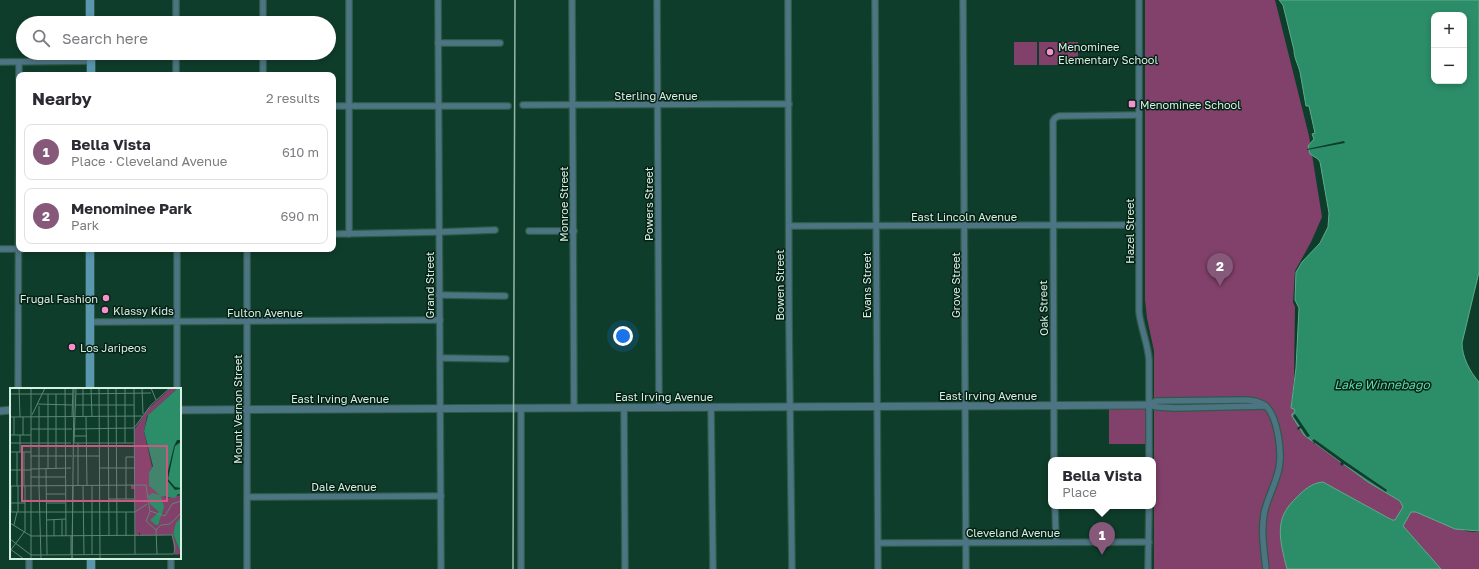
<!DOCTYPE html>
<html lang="en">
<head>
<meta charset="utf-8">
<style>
	:root { --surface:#fff; --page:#f2f2f3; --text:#2b2b33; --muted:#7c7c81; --line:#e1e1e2; --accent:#865879 }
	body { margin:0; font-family:"Golos Text",sans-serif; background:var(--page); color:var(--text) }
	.controls { position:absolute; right:12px; top:12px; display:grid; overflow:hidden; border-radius:8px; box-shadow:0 2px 6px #0003 }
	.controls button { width:36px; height:36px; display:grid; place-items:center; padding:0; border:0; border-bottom:1px solid var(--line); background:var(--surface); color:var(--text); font:20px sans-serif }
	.you { position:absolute; left:623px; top:336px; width:14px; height:14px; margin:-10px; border:3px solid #fff; border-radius:50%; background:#1a73e8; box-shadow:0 0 0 6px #1a73e833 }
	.badge { display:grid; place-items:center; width:26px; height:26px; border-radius:50%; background:var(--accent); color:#fff; font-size:13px; font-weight:700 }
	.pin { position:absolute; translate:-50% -33px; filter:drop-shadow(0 1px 2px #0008) }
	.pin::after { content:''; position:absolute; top:21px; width:14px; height:12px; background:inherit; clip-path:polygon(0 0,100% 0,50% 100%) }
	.popup { position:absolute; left:1048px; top:457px; width:108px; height:52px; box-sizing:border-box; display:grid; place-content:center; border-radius:8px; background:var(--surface); filter:drop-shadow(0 1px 3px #0005); font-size:13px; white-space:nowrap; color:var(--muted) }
	.popup b { font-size:15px; color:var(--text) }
	.popup::after { content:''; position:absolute; left:50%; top:100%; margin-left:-8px; border:8px solid transparent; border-top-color:var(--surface) }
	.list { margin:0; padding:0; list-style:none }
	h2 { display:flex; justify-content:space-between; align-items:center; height:52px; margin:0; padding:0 16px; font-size:17px }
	h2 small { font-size:13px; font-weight:400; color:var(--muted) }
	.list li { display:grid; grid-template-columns:26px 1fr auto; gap:12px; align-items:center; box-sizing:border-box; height:56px; margin:0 8px 8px; padding:0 8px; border:1px solid var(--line); border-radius:8px }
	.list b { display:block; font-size:15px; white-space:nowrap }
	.list p { margin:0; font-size:13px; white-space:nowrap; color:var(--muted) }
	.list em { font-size:13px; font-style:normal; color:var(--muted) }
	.icon { flex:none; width:22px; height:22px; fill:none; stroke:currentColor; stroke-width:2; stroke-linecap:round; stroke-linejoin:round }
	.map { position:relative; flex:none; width:1479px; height:569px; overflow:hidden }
	.search { position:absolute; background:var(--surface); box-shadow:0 2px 6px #0003; left:16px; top:16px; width:320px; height:44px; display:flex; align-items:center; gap:10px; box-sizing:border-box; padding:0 14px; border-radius:22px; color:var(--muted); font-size:15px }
	.panel { position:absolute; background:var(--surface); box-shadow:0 2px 6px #0003; left:16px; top:72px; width:320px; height:180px; border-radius:8px }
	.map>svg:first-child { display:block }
</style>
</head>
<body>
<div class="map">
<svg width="1479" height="569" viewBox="0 0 1479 569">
	<rect width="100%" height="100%" fill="#0f3d2b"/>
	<!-- green -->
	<g fill="#82416a">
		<path d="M1145 0H1275L1309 136 1322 217 1311 242 1295 271 1293 302 1295 307 1294 378 1291 408 1294 409 1298 426 1304 435 1368 482 1400 501C1403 508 1453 527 1463 530 1468 532 1474 532 1479 532V569H1154V351L1147 318 1145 300Z"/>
		<rect x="1014" y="42" width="23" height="23"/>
		<rect x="1039" y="42" width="39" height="23"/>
		<rect x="1109" y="405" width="40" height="39"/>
	</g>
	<!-- water -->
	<path fill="#2c8e68" stroke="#5eab8c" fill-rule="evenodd" d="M1279 0H1479V272L1462 343C1462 357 1470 372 1479 382V531L1455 529 1416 512H1411L1403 526 1441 569H1287C1283 553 1276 530 1284 514 1287 507 1292 502 1297 497 1305 489 1312 483 1323 482L1392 520H1395L1403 507 1400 501 1368 482 1304 435 1292 416V414L1295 412 1294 409 1291 408 1296 368 1299 308 1295 300 1296 272 1298 269 1302 262 1320 243 1328 227 1329 213 1320 162 1318 159 1310 154 1308 146 1314 139 1312 134 1315 133 1309 106H1306C1304 95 1302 83 1300 72 1298 64 1294 58 1294 50L1283 5ZM1434 15H1464V81H1434Z"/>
	<!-- pier -->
	<g fill="#0f3d2b">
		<path d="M1344 141 1345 143 1307 150V149Z"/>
		<path d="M1295 414 1310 436 1307 437 1301 428 1298 430 1297 428 1300 426 1293 416Z"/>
		<path d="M1314 439 1346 462 1387 490 1386 492 1344 464 1342 466 1340 464 1341 462 1315 443 1313 444 1314 442 1312 441Z"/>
	</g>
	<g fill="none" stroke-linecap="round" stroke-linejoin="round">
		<defs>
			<g id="minor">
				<path d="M438 0 441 569"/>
				<path d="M572 0 574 408"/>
				<path d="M657 0 659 407"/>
				<path d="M788 0 789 325 792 569"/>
				<path d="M875 0 878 569"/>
				<path d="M963 0 966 569"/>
				<path d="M1139 0V312C1141 329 1148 344 1149 360V460"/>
				<path d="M176 23V0"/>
				<path d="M263 23V0"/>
				<path d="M438 43H500"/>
				<path d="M0 62 91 61"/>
				<path d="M176 75V53"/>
				<path d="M263 75V53"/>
				<path d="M523 105 789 104"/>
				<path d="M333 106H508"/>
				<path d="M789 226 1139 225"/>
				<path d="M529 231H574"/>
				<path d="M333 234 439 232 495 230"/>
				<path d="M349 234V0"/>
				<path d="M0 249H22"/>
				<path d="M177 249V389"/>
				<path d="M247 249V569"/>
				<path d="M439 295 505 296"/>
				<path d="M90 322 440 320"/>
				<path d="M440 358 506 359"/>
				<path d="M18 389 19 62"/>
				<path d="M1149 405 1156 401 1246 400C1252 400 1261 402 1266 406 1278 418 1282 452 1279 468 1276 484 1267 498 1264 514 1261 532 1264 551 1266 569"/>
				<path d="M1149 405 1158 407 1175 408 1265 406"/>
				<path d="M624 407 625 569"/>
				<path d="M711 407 713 569"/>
				<path d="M521 408V569"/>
				<path d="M1054 460 1053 121 1055 118 1059 116 1139 115"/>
				<path d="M247 497 441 496"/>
				<path d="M1055 506 1056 542"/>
				<path d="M878 543 1149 542"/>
				<path d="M29 558V569"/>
				<path d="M171 558V569"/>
				<path d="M1148 569 1149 506"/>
			</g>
			<g id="tertiary">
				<path d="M180 410 1149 405"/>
				<path d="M0 411 11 410"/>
			</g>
			<g id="secondary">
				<path d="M90 0V23"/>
				<path d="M91 53V75"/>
				<path d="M90 389V249"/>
				<path d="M91 558V569"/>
			</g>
		</defs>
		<!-- minor casing -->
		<use href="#minor" stroke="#2e5a48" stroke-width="8"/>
		<!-- tertiary casing -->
		<use href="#tertiary" stroke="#2e5a48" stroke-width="9"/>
		<!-- secondary casing -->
		<use href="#secondary" stroke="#2e5a48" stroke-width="10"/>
		<!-- minor -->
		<use href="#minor" stroke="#4d7482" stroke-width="5.5"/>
		<!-- tertiary -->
		<use href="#tertiary" stroke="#4d7482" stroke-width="7"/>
		<!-- secondary -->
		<use href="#secondary" stroke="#5897ae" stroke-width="8"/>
		<!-- rail -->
		<path stroke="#96b8a8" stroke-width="1.5" d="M513 569 515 0"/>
	</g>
	<!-- markers -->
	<g fill="#f690cf" stroke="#082116" stroke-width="1.5">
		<circle cx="1050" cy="52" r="4"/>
		<rect x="1128" y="100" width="8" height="8" rx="2"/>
		<circle cx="106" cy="298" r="4"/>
		<circle cx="105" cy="310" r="4"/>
		<circle cx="72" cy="347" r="4"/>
	</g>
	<g text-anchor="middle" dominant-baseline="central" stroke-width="3" stroke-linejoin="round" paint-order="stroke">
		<!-- poi labels -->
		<g font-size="11" fill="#d3f0e1" stroke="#082116" text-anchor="start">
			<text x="1058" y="46">Menominee<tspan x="1058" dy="13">Elementary School</tspan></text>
			<text x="1140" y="104">Menominee School</text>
			<text x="98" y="298" text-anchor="end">Frugal Fashion</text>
			<text x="113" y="310">Klassy Kids</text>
			<text x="80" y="347">Los Jaripeos</text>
		</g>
		<!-- street labels -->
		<g font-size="11" fill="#d3f0e1" stroke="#082116">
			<text x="656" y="95">Sterling Avenue</text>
			<text transform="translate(563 204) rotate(-90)">Monroe Street</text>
			<text transform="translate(648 204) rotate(-90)">Powers Street</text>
			<text x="964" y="216">East Lincoln Avenue</text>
			<text transform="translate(1129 231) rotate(-90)">Hazel Street</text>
			<text transform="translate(429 285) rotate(-90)">Grand Street</text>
			<text transform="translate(779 285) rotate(-90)">Bowen Street</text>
			<text transform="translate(866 285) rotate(-90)">Evans Street</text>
			<text transform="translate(955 285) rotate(-90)">Grove Street</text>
			<text transform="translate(1043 308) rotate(-91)">Oak Street</text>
			<text x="265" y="312">Fulton Avenue</text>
			<text x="988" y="395">East Irving Avenue</text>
			<text x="664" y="396">East Irving Avenue</text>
			<text x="340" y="398">East Irving Avenue</text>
			<text transform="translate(237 409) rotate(-90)">Mount Vernon Street</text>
			<text x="344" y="486">Dale Avenue</text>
			<text x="1013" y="532">Cleveland Avenue</text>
		</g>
		<!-- water labels -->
		<g font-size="12" font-style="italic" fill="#5bdda8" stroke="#082116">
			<text x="1382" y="384">Lake Winnebago</text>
		</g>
	</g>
	<!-- overview -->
	<g transform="translate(10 388)">
		<rect width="171" height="171" fill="#0f3d2b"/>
		<path d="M161 0H168L137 28 134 43 142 79 139 84 140 99 156 110 171 107V128L163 146 171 166 165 167 162 147 131 148 129 144V148H125V101H121V97H125L124 42 138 21Z" fill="#82416a"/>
		<path d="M168 0H171V52H167L164 58 156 91 165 102 171 101V107L168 106 165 110 151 108 154 119 148 137H146L140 132 149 124 140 116 138 108 142 105 150 107 139 98V84L143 78 134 43 138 27ZM171 54V100L165 99 158 91 165 58ZM171 129V166L163 146 166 135Z" fill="#2c8e68"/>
		<path fill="none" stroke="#5d8574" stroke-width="1" d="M9 0 10 29M21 0V171M55 0 56 148M66 0 64 55H124M73 0V29M81 0 82 29M89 0 90 171M98 0 99 148M106 0 107 148M115 0V55M124 0 125 166M132 0 133 26M141 0 146 12M0 6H63M38 6V81M66 6 141 5M27 16 62 17M65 17H124M29 18V98M22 27 35 0M0 29 132 28M4 29V47M62 29 63 0M76 29 77 98M21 41H62M65 41 124 40 141 17 160 0M0 47H21M10 47V64M13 47V29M64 48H77M0 55H21M21 55H61M68 55V98M0 64V98M0 64H21M7 64V98M21 68H62M63 68H90M90 80H124M21 81 61 80M36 81 37 167M46 81V6M0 82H21M21 89H55M136 97 140 124 136 133 146 142M0 98 136 97M1 98V124M8 98V124M14 98V64M29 98 31 171M73 98 74 166M82 98V166M36 106H55M98 111H125M116 111V69H124M0 115H15M36 115H55M140 123 155 128 162 116 171 113M0 124H125L137 116M116 124V148M36 132 56 131M44 132V148M52 132V148M0 135 21 148 163 147M4 137 7 124M0 151 21 167M0 161 14 171M0 163 15 143V98M147 166 146 142 151 137 160 136 171 125M21 167 164 166 165 158 162 147M61 167V148M62 171 63 98M62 171 64 0"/>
		<path fill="#c75983" fill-opacity="0.15" stroke="#c75983" stroke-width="2" d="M12 58H157V113H12Z"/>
		<rect width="171" height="171" fill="none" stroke="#d3f0e1" stroke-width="2"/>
	</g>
</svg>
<div class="controls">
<button>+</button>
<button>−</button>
</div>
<div class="you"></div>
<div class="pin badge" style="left:1102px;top:555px">1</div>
<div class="popup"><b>Bella Vista</b>Place</div>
<div class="pin badge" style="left:1220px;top:286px">2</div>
<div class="search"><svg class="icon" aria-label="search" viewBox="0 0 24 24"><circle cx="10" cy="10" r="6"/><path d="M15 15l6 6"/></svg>Search here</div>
<section class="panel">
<h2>Nearby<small>2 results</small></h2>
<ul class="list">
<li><span class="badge">1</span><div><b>Bella Vista</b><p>Place · Cleveland Avenue</p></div><em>610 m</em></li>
<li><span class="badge">2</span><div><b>Menominee Park</b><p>Park</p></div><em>690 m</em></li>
</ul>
</section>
</div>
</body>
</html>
